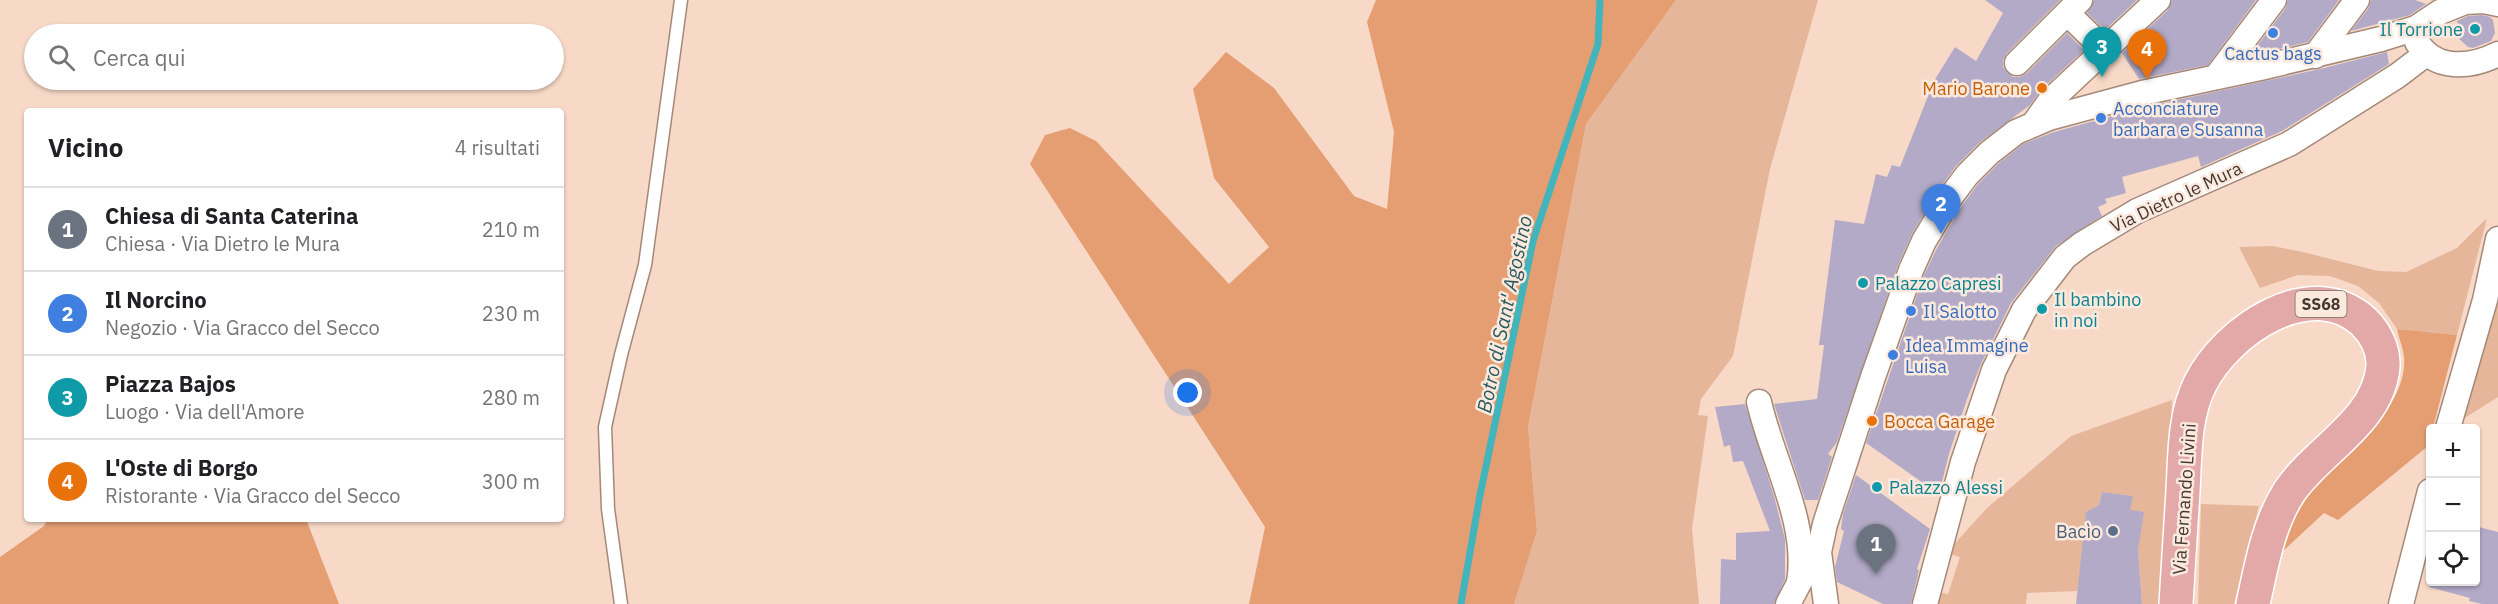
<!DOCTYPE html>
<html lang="it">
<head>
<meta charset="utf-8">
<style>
	:root { --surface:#fff; --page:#f6f6f6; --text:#202124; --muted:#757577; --line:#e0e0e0; --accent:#977c24 }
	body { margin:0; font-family:"IBM Plex Sans",sans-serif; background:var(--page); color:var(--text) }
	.controls { position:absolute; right:18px; bottom:18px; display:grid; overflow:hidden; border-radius:6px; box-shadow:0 2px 4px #0004 }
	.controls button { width:54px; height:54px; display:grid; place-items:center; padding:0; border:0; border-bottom:2px solid var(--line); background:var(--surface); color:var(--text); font:30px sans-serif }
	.you { position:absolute; left:1188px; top:393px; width:21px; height:21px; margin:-15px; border:4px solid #fff; border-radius:50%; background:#1a73e8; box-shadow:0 0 0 9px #1a73e833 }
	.badge { display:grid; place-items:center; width:39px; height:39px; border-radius:50%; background:var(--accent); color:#fff; font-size:20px; font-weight:700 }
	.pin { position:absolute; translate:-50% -50px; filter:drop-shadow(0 2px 3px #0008) }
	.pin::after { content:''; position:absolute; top:32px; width:21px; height:18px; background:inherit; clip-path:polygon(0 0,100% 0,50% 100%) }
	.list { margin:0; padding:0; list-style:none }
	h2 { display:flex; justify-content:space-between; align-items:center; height:78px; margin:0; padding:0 24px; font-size:26px }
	h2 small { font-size:20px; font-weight:400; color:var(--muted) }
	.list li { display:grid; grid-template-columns:39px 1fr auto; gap:18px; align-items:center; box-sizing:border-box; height:84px; padding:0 24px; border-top:2px solid var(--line) }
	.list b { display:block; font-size:22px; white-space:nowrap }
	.list p { margin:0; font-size:20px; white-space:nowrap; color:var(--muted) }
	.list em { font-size:20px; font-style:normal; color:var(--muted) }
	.icon { flex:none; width:33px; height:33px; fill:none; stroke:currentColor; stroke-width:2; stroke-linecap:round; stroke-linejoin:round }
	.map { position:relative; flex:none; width:2498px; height:604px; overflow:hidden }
	.search { position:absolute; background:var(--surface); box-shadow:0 2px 4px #0004; left:24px; top:24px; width:540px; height:66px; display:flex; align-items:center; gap:15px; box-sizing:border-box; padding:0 21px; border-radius:33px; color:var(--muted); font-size:22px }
	.panel { position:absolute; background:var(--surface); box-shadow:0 2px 4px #0004; left:24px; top:108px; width:540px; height:414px; border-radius:6px }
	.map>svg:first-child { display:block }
</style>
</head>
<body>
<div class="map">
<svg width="2498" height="604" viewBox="0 0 2498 604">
	<rect width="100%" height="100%" fill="#f8d9c7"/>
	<!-- green -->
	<g fill="#e5b69a">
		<path d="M1676 0H1818L1770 169 1733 356 1701 399 1698 415 1708 416 1692 529 1699 604H1514L1537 531 1528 427 1586 124Z"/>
		<path d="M2487 218 2457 335 2397 329 2379 303 2358 286 2330 276 2298 275 2260 288 2239 247 2272 246 2303 252 2378 271 2406 272 2457 248Z"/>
		<path d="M2498 278V397L2460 421Z"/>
		<path d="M2172 400 2163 604H2142L2138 550 2130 510 2132 496 2102 492 2078 591 2027 593 2026 604H1934L1937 592 1948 594 1960 557 1946 553 1987 508 2071 436Z"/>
		<path d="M2201 504 2259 506 2234 604H2198Z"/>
	</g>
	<!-- forest -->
	<g fill="#e49e72">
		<path d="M1376 0H1676L1586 124 1528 427 1537 531 1514 604H1249L1265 527 1030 164 1045 135 1070 128 1096 141 1229 284 1269 247 1214 178 1193 89 1226 52 1274 88 1354 196 1387 209 1394 132 1367 22Z"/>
		<path d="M2397 329 2457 335 2433 428H2430L2428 446 2338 520 2324 513 2282 552C2288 533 2295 514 2307 498 2338 458 2409 411 2404 356 2403 348 2399 338 2397 329Z"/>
		<path d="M48 519H306L339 604H0V557L44 526Z"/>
	</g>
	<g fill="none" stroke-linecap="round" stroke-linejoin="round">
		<!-- stream -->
		<path stroke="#41b4bc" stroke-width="7" d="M1461 604 1480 495 1533 241 1598 44 1600 0"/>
	</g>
	<!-- building -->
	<g fill="#b3aac7">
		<path d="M1985 0H2060L2007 53 2003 60V67L2013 77H2020L2027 73 2067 33 2084 50 2040 91 2030 105 1979 143 1956 166 1937 192 1912 234 1898 265 1837 442 1828 454 1832 457 1818 500H1805L1774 404 1817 399 1824 345H1819L1835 220 1864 224 1876 174 1887 177 1892 165 1900 167 1934 81 1955 47 1976 61 2003 13Z"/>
		<path d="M2094 0H2137L2105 30 2087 13Z"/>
		<path d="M2172 0H2256L2208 65 2139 79 2122 53 2168 10Z"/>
		<path d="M2288 0H2339L2308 42 2253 55 2251 54 2285 9Z"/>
		<path d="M2371 0H2415L2426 4 2410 15 2351 31 2368 9Z"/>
		<path d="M2482 15 2490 17 2493 20 2495 33 2491 41 2473 48 2468 47 2458 38 2457 21 2468 16Z"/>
		<path d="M2387 52 2389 64 2282 131 2201 167 2198 156 2122 177 2126 193 2105 199 2107 203 2098 207 2102 216 2056 246 2011 303 1981 364 1967 399 1949 454 1939 494 1866 443 1924 275 1937 248 1961 207 1978 184 1998 164 2023 144 2054 132 2145 107 2320 69Z"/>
		<path d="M1745 404 1774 496 1785 539V579L1774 604H1720L1721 559 1736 560V533L1770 531 1743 461 1733 462 1730 445 1724 447 1715 407Z"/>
		<path d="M1856 475 1930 529 1917 569 1919 570 1911 604H1883L1837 582 1835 567 1844 531 1841 529 1843 514Z"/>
		<path d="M2102 492 2133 496 2130 510 2144 512 2138 550 2142 604H2076L2086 512 2099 505Z"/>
		<path d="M2475 526 2498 532V604H2482L2469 601 2470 598 2429 587 2430 582H2475Z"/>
	</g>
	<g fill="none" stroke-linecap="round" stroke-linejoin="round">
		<defs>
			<path id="lane" d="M621 604 608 509 605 427 621 355 645 265 681 0"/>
			<g id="street">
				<path d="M2068 14 2105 50"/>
				<path d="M2417 42C2435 71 2470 68 2498 54"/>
				<path d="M2315 56 2357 0"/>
				<path d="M2017 63 2080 0"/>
				<path d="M2216 77 2274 0"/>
				<path d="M2035 122 2050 101 2158 0"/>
				<path d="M1759 402C1772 460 1809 523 1799 582"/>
				<path d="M2448 428 2485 300 2498 239"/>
				<path d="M1788 604 1807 568"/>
				<path d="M1826 604 1819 552 1825 524 1873 377 1911 270 1924 241 1949 199 1967 175 1989 153 2016 132 2049 118 2142 93 2260 68 2381 39 2416 28 2440 12 2465 2 2483 1 2498 4"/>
				<path d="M1925 604 1963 462 1994 370 2024 310 2065 257 2082 244 2137 211 2289 144 2397 76 2426 54"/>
				<path d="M2401 604 2430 491"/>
			</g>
			<path id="primary" d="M2176 604C2178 566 2181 528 2183 491 2185 455 2184 416 2200 384 2226 331 2311 273 2364 322 2376 334 2384 350 2383 367 2378 422 2317 450 2289 492 2268 525 2261 567 2253 604"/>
		</defs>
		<!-- lane casing -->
		<use href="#lane" stroke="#a58978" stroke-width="15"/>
		<!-- street casing -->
		<use href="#street" stroke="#a58978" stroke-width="27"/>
		<!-- primary casing -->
		<use href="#primary" stroke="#fff" stroke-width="36"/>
		<!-- lane -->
		<use href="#lane" stroke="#fff" stroke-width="12"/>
		<!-- street -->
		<use href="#street" stroke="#fff" stroke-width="24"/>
		<!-- primary -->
		<use href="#primary" stroke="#e3a9a9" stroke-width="33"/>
	</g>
	<!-- markers -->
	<g fill="#0f9aa8" stroke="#fce9de" stroke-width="2">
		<circle cx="2475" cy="29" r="6"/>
		<circle cx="1863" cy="283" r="6"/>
		<circle cx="2042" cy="309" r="6"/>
		<circle cx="1877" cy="487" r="6"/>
	</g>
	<g fill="#3f7fe0" stroke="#fce9de" stroke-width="2">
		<circle cx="2273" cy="33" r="6"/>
		<circle cx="2101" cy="118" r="6"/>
		<circle cx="1911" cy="311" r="6"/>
		<circle cx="1893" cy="355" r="6"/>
	</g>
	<g fill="#e8710a" stroke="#fce9de" stroke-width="2">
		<circle cx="2042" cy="88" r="6"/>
		<circle cx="1872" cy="421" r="6"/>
	</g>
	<circle fill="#5c6f8a" stroke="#fce9de" stroke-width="2" cx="2113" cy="531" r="6"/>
	<g text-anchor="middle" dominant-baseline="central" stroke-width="5" stroke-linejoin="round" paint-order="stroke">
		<!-- shield labels -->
		<rect fill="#fce9de" stroke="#7c6e66" stroke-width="1.5" x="2295.5" y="291" width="51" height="26" rx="4.5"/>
		<g font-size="16" font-weight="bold" fill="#453932">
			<text x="2321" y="304">SS68</text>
		</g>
		<!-- culture labels -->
		<g font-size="18" fill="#0d838f" stroke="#fce9de" text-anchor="start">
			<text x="2463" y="29" text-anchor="end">Il Torrione</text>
			<text x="1875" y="283">Palazzo Capresi</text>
			<text x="2054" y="299">Il bambino<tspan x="2054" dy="21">in noi</tspan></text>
			<text x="1889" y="487">Palazzo Alessi</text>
		</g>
		<!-- shop labels -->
		<g font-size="18" fill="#366cbe" stroke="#fce9de" text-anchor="start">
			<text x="2273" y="53" text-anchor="middle">Cactus bags</text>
			<text x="2113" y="108">Acconciature<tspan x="2113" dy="21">barbara e Susanna</tspan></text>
			<text x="1923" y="311">Il Salotto</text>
			<text x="1905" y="345">Idea Immagine<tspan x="1905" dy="21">Luisa</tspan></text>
		</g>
		<!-- food labels -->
		<g font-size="18" fill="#c56008" stroke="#fce9de" text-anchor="end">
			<text x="2030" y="88">Mario Barone</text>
			<text x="1884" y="421" text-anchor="start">Bocca Garage</text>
		</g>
		<!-- street labels -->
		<g font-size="18" fill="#453932" stroke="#fce9de">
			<text transform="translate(2176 197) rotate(-25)">Via Dietro le Mura</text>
			<text transform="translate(2184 499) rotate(-86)">Via Fernando Livini</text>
		</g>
		<!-- service labels -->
		<g font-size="18" fill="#4e5e75" stroke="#fce9de" text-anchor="end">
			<text x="2101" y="531">Bacìo</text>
		</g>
		<!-- water labels -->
		<g font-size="20" font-style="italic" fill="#295a5d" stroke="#fce9de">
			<text transform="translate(1504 314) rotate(-78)">Botro di Sant' Agostino</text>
		</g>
	</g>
</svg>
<div class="controls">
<button>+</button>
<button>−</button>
<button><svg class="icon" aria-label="locate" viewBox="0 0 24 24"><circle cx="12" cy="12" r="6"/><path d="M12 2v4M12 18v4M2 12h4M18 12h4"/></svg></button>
</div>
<div class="you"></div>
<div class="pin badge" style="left:1876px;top:574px;background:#6b7280">1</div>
<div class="pin badge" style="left:1941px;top:234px;background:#3f7fe0">2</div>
<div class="pin badge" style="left:2102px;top:77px;background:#0f9aa8">3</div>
<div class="pin badge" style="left:2147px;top:79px;background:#e8710a">4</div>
<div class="search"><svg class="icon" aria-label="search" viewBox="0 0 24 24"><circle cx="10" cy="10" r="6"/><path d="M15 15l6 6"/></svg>Cerca qui</div>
<section class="panel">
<h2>Vicino<small>4 risultati</small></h2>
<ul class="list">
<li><span class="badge" style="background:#6b7280">1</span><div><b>Chiesa di Santa Caterina</b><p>Chiesa · Via Dietro le Mura</p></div><em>210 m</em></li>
<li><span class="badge" style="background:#3f7fe0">2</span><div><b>Il Norcino</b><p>Negozio · Via Gracco del Secco</p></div><em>230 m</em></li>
<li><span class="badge" style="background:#0f9aa8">3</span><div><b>Piazza Bajos</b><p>Luogo · Via dell'Amore</p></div><em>280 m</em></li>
<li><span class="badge" style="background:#e8710a">4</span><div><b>L'Oste di Borgo</b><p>Ristorante · Via Gracco del Secco</p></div><em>300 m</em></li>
</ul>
</section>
</div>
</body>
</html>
